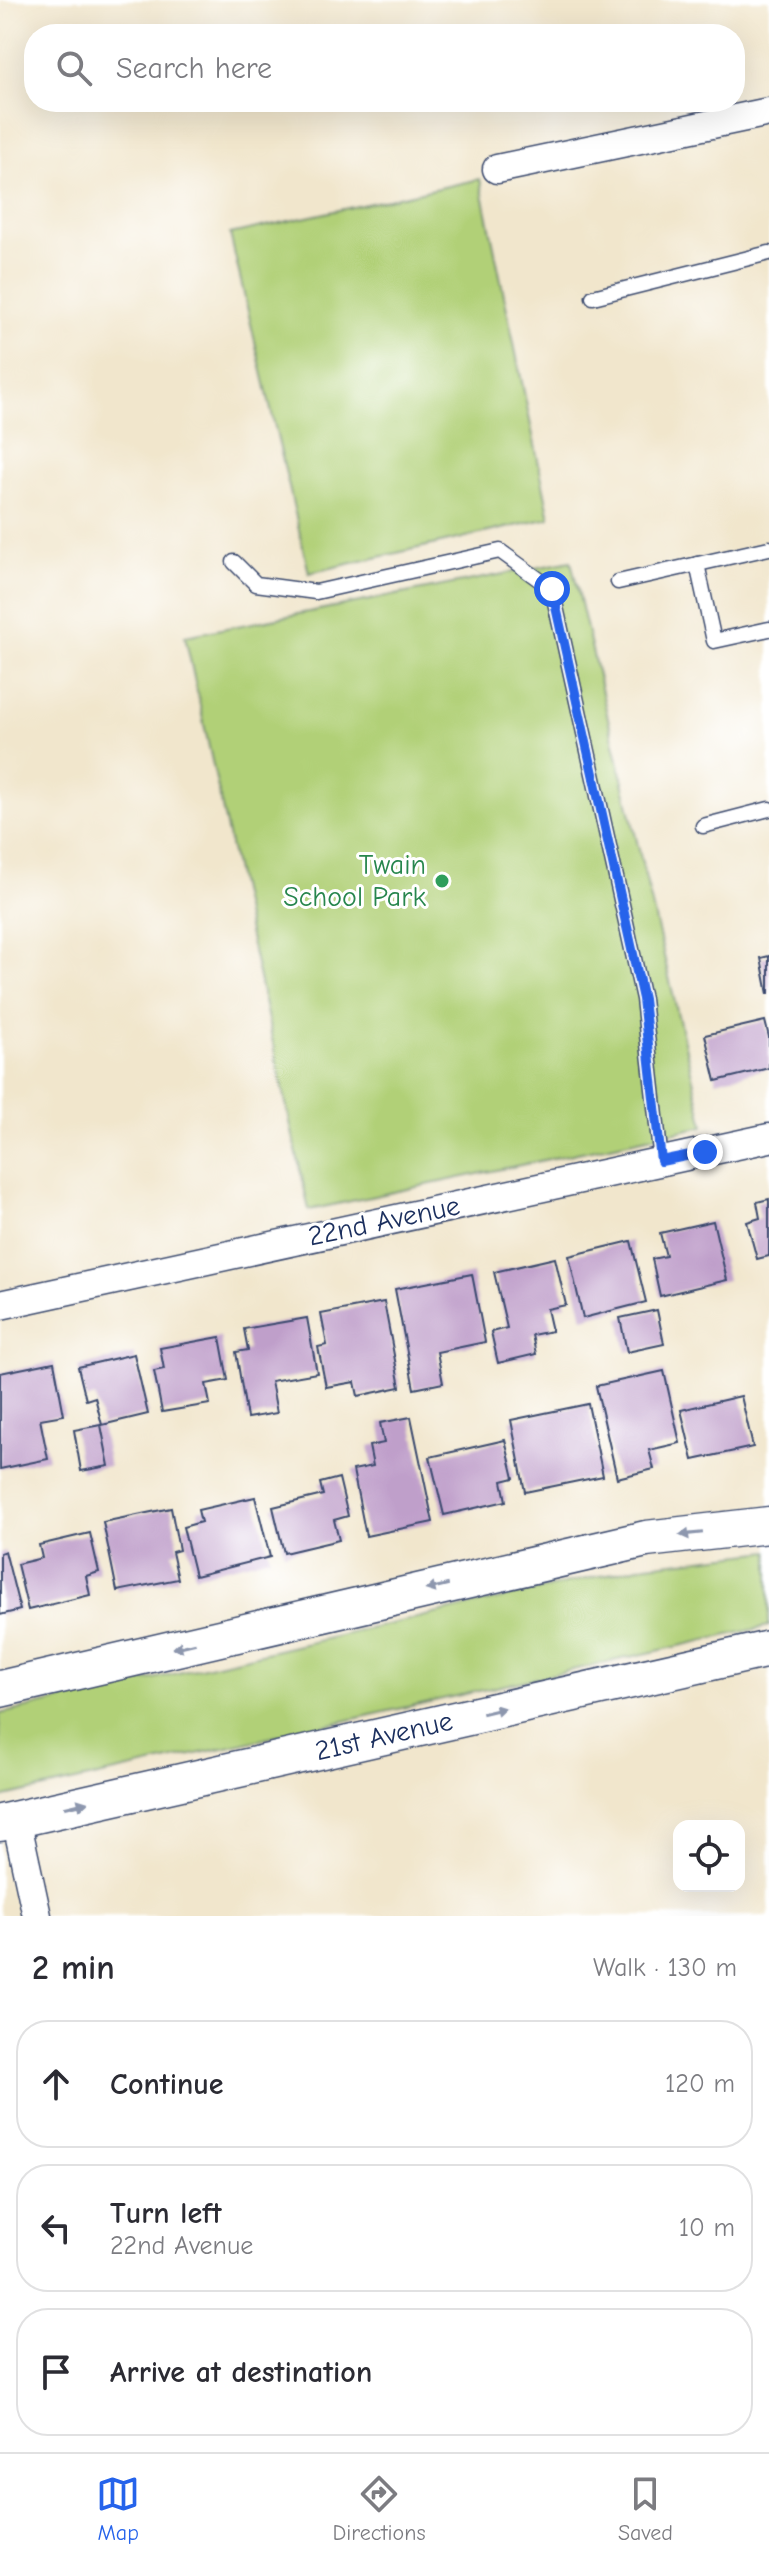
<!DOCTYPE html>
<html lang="en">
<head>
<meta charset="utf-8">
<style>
	:root { --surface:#fff; --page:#f7f7f7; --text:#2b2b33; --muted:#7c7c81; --line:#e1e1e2; --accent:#2563eb }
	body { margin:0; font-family:"Comic Neue",sans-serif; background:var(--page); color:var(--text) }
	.controls { position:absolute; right:24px; bottom:24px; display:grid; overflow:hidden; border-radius:16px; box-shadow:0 8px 32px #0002 }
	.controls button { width:72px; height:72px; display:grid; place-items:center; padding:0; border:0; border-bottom:2px solid var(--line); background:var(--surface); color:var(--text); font:40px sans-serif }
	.stop { position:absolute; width:24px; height:24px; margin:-18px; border:6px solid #2563eb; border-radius:50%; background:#fff }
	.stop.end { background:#2563eb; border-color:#fff; box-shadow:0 2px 8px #0008 }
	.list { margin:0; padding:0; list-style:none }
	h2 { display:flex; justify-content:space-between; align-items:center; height:104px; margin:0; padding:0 32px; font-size:34px }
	h2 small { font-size:26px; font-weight:400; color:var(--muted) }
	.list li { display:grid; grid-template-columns:52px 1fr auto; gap:24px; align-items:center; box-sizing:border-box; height:128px; margin:0 16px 16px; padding:0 16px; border:2px solid var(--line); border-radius:32px }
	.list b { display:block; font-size:30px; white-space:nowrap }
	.list p { margin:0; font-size:26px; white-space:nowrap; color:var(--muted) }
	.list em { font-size:26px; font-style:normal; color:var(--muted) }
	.icon { flex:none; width:44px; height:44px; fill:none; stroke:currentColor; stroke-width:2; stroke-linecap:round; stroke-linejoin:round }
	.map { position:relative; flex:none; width:769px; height:1916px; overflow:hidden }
	.search { position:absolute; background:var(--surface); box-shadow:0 8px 32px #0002; left:24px; right:24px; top:24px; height:88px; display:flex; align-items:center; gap:20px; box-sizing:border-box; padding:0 28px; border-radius:32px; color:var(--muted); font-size:30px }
	.sheet { height:536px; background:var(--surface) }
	nav { display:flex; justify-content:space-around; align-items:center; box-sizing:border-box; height:112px; border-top:2px solid var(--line); background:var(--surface); font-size:22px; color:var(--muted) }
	nav a { display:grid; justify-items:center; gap:4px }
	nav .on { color:var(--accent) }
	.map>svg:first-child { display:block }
</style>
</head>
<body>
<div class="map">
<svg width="769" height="1916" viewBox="0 0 769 1916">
	<rect width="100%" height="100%" fill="#fff"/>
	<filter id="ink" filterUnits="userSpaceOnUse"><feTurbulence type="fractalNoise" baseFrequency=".0125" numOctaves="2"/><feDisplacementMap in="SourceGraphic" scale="16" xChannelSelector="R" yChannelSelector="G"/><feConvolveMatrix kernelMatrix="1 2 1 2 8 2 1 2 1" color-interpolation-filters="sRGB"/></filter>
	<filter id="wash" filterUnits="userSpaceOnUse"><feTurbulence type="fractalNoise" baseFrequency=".006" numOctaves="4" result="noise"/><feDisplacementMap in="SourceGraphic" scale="32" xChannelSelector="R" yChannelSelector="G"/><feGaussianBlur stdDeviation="1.8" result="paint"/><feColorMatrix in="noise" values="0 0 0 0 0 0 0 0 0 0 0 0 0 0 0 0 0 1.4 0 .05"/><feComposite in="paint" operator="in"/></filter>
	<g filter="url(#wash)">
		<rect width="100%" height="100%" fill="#f1e6cc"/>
		<!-- green -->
		<g fill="#b1d077" stroke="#66806a" stroke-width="2">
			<path d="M480 179 550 518 309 573 230 234Z"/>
			<path d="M571 561 704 1126 309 1210 185 636Z"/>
			<path d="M769 1551V1626L0 1798V1714L647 1565Z"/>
		</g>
		<g id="blocks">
			<!-- building -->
			<g fill="#bf9fca">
				<path d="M769 956V994H768L761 958Z"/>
				<path d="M765 1021 769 1037V1068L716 1081 705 1035Z"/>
				<path d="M769 1199V1256L757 1259 747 1222 760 1218 757 1202Z"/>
				<path d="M713 1221 727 1280 660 1296 652 1259 666 1256 660 1233Z"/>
				<path d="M631 1241 646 1302 583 1318 569 1256Z"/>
				<path d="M555 1258 566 1305 547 1309 552 1331 532 1335 536 1354 498 1363 491 1332 507 1328 494 1272Z"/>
				<path d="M472 1274 485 1342 437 1352 443 1383 414 1389 395 1289Z"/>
				<path d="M384 1302 400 1387 358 1396 355 1382 326 1387 318 1347 327 1345 321 1314Z"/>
				<path d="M657 1310 664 1344 627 1352 620 1318Z"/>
				<path d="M307 1318 317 1373 271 1381 277 1413 247 1418 236 1352 248 1350 244 1329Z"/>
				<path d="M220 1337 228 1380 206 1384 210 1404 162 1412 154 1371 164 1369 160 1348Z"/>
				<path d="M134 1354 148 1414 102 1425 95 1397 86 1400 78 1367Z"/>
				<path d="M54 1362 64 1415 40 1419 48 1459 0 1469V1373Z"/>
				<path d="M664 1371 680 1443 649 1450 654 1469 617 1478 596 1386Z"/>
				<path d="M741 1396 753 1447 693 1460 681 1410Z"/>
				<path d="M588 1404 603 1476 525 1492 511 1420Z"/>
				<path d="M411 1417 433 1522 366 1536 353 1470 373 1466 369 1446 384 1443 380 1423Z"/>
				<path d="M101 1425 109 1466 81 1471 74 1430Z"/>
				<path d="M505 1440 514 1478 502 1481 506 1501 444 1515 430 1457Z"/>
				<path d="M339 1478 348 1516 334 1520 339 1540 284 1553 273 1507 323 1495 320 1483Z"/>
				<path d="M255 1497 270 1557 195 1576 183 1527 201 1522 198 1510Z"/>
				<path d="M171 1508 179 1550 172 1552 178 1579 117 1591 103 1522Z"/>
				<path d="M90 1533 99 1572 86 1576 90 1595 28 1610 17 1564 42 1558 39 1545Z"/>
				<path d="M5 1551 20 1610 0 1615V1553Z"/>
			</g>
		</g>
	</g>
	<g filter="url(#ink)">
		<use href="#blocks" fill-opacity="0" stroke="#3b4a6e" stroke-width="2"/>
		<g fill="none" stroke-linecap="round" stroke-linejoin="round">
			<defs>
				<g id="service">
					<path d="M593 297 769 253"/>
					<path d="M234 562 256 584 316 592 500 551 552 589 643 999 661 1161"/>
					<path d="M697 564 714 641 769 629"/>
					<path d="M618 582 769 548"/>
					<path d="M703 826 769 809"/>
				</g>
				<g id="minor">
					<path d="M497 169 769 112"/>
					<path d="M0 1305 769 1138"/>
					<path d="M16 1819 37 1916"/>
				</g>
				<g id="tertiary">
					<path d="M0 1689 646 1539 769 1525"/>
					<path d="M0 1823 769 1649"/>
				</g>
			</defs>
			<!-- service casing -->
			<use href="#service" stroke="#3b4a6e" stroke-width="17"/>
			<!-- minor casing -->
			<use href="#minor" stroke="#3b4a6e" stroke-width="31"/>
			<!-- tertiary casing -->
			<use href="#tertiary" stroke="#3b4a6e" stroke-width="39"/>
			<!-- service -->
			<use href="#service" stroke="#fff" stroke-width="14"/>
			<!-- minor -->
			<use href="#minor" stroke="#fff" stroke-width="28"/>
			<!-- tertiary -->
			<use href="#tertiary" stroke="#fff" stroke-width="36"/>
		</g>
		<!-- one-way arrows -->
		<defs><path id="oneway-solid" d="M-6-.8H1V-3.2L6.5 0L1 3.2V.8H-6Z" transform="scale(2)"/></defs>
		<g fill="#8d97ae">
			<use href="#oneway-solid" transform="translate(691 1534) rotate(174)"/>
			<use href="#oneway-solid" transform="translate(437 1587) rotate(167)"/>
			<use href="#oneway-solid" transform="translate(184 1646) rotate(167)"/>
			<use href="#oneway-solid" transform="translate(494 1711) rotate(-13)"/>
			<use href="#oneway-solid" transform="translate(76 1805) rotate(-13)"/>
		</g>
	</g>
	<g fill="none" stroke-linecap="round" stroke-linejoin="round" filter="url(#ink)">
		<!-- route -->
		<path stroke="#2563eb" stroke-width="10" d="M552 589 643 999 661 1161 705 1152"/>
	</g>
	<!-- markers -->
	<circle fill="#2e9e5b" stroke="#fff" stroke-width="3" cx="442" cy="881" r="8"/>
	<g text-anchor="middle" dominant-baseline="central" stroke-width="6" stroke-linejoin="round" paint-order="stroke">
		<!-- leisure labels -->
		<g font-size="28" fill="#27864d" stroke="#fff" text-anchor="end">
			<text x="426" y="865">Twain<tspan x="426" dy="32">School Park</tspan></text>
		</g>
		<!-- street labels -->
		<g font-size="28" fill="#1b2f5e" stroke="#fff">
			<text transform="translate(384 1221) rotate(-12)">22nd Avenue</text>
			<text transform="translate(384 1736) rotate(-13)">21st Avenue</text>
		</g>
	</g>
</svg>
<div class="controls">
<button><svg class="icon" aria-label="locate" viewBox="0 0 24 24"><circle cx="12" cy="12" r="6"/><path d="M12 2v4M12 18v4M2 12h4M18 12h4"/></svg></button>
</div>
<div class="stop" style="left:552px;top:589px"></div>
<div class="stop end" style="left:705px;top:1152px"></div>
<div class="search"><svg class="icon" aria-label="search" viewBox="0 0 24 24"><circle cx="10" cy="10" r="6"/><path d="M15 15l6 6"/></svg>Search here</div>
</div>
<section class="sheet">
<h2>2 min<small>Walk · 130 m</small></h2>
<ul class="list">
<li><svg class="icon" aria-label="ahead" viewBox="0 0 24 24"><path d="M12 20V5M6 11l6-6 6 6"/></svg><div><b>Continue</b></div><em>120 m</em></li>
<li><svg class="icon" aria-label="left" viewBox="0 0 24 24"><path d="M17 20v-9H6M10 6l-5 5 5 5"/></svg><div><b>Turn left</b><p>22nd Avenue</p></div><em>10 m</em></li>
<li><svg class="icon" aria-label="arrive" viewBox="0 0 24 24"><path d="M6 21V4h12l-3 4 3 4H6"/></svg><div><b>Arrive at destination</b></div></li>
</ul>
</section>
<nav>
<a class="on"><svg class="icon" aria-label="map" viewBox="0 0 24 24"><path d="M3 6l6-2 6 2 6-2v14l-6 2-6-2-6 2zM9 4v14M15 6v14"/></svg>Map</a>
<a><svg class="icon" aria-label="directions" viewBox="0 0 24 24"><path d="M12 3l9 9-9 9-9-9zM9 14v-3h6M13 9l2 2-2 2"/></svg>Directions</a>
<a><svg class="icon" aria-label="saved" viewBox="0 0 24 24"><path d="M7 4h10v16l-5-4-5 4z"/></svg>Saved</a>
</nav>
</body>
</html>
